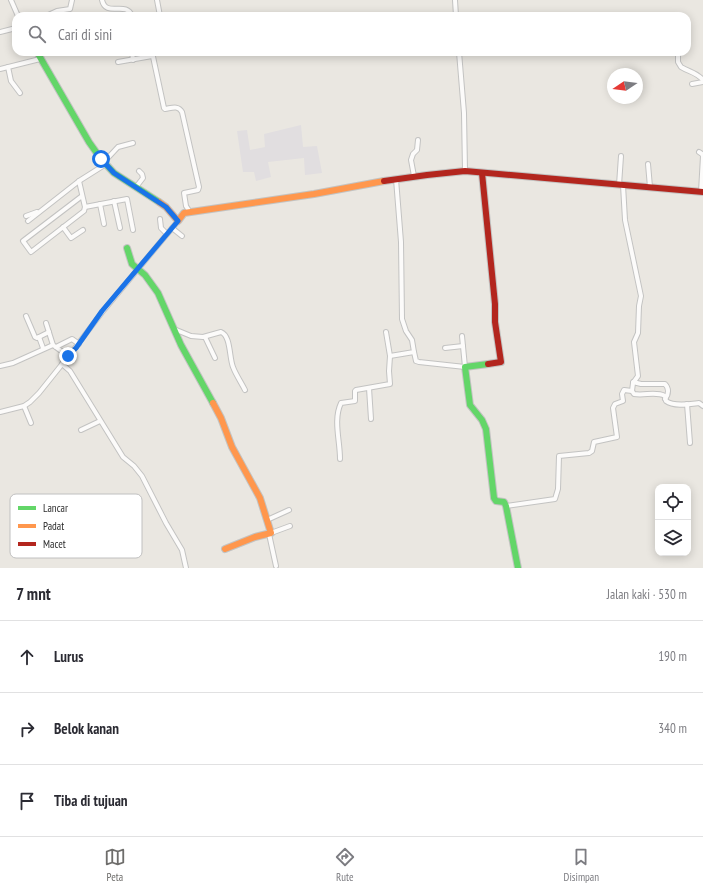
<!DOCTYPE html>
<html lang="id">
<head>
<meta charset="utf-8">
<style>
	:root { --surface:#fff; --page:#f2f2f3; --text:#2b2b33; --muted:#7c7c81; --line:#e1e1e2; --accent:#6e6d6b }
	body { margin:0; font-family:"PT Sans Narrow",sans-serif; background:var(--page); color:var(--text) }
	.controls { position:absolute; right:12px; bottom:12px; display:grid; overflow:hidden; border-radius:8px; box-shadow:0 2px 10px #0003 }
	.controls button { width:36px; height:36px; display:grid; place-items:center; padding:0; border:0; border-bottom:1px solid var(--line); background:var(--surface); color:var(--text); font:20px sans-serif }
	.compass { position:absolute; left:607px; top:68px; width:36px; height:36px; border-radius:50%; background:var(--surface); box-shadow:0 2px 10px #0003; rotate:257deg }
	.stop { position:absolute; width:12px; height:12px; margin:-9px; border:3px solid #1a73e8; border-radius:50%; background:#fff }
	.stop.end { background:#1a73e8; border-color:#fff; box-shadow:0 1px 4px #0008 }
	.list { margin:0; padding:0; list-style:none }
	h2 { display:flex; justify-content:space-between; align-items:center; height:52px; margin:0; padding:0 16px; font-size:17px }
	h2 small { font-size:13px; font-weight:400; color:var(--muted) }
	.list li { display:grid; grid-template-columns:26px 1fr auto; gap:12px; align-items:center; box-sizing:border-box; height:72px; padding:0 16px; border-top:1px solid var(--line) }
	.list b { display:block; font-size:15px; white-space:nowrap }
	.list em { font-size:13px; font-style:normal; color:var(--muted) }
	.icon { flex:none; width:22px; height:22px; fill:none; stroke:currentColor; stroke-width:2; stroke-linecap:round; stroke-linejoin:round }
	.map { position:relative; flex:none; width:703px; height:568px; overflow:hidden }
	.search { position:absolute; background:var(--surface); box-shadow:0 2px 10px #0003; left:12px; right:12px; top:12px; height:44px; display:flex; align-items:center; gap:10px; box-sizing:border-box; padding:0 14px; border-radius:12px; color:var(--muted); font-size:15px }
	.sheet { height:268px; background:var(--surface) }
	nav { display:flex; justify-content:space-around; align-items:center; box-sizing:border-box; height:56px; border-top:1px solid var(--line); background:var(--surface); font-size:11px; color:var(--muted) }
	nav a { display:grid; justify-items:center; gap:2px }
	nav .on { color:var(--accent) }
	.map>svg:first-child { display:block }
</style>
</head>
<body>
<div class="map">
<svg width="703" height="568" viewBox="0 0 703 568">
	<rect width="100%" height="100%" fill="#eae7e1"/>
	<!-- industrial -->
	<path fill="#e1dee0" d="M301 125 303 147 317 146 322 173 305 175 304 158 268 162 271 177 256 181 254 172H243L237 131 247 130 250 150 265 147 264 134Z"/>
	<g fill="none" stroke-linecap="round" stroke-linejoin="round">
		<defs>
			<g id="street">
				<path d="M11 0 18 16"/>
				<path d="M102 0C106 18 126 0 132 16"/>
				<path d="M157 0 160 16"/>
				<path d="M455 0 456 16"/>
				<path d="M46 16 57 11 70 9 72 0"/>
				<path d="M0 32 16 28"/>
				<path d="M132 52 133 60"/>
				<path d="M152 52 164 108 165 109C172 108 178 105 182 112L199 187 198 190 184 193 186 206 190 212"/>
				<path d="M459 52 464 113 465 171"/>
				<path d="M678 56V62L681 67C689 72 696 72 703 80"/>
				<path d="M118 62 152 56"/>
				<path d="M8 67 11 81 20 93"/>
				<path d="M0 69 40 59"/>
				<path d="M692 84 703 82"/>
				<path d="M699 152 702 154 703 156 701 192"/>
				<path d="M104 162 118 147 133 143"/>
				<path d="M648 164 650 187"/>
				<path d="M414 176 411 160 413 154 417 150 418 140"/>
				<path d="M79 181 85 207 84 211 31 252 23 241 82 196"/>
				<path d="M619 185 621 156"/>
				<path d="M623 185 625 220 641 296 639 306 638 333 634 342 638 376 633 383 632 391"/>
				<path d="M136 187 143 178 142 174 139 171"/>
				<path d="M114 201 120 228"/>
				<path d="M100 204 104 224"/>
				<path d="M85 207 127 199 133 230"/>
				<path d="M26 216 37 212"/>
				<path d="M160 219 161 228 167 234"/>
				<path d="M28 221 79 181 106 164"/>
				<path d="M63 227 71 238 83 230"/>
				<path d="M172 228 182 236"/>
				<path d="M26 316 35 337 37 338 49 332"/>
				<path d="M46 323 53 345 68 356"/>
				<path d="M174 329 191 336 203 337 221 332C231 336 229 357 233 367 236 375 241 382 245 390"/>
				<path d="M386 332 390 356"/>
				<path d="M39 337 43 348"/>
				<path d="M205 337 215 358"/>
				<path d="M56 347 72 339 79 344"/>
				<path d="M445 348 463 346"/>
				<path d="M414 352 416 361 419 362 465 367 462 336"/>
				<path d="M62 364 70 371 123 457 134 466 142 476 166 523 182 550 186 568"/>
				<path d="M0 366 13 363 53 345"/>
				<path d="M633 382 641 384H665C669 388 669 394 665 399"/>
				<path d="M369 388 371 419"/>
				<path d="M687 404 690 443"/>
				<path d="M24 406 31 423"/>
				<path d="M0 412 24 406 30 402 39 393 75 348 103 311 178 221"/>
				<path d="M81 430 100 421"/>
				<path d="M340 459C340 440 333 420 341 403L355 401V391L356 390 390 384 389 371 390 356 414 352 412 340 406 331 402 319 401 242 396 179"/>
				<path d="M506 506 555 499 558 489 559 456 589 453 592 451 594 442 617 437 613 408 615 404 623 401 622 394 624 390 632 391 634 394C645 396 655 391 665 396L666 401C674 407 690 404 699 403L703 406"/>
				<path d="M267 520 289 510"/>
				<path d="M271 533 290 526"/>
				<path d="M269 534 276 566"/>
			</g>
			<g id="fast">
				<path d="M37 52 89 142 101 159 114 173 159 202"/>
				<path d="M127 248 132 264 145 275 158 293 181 345 213 403"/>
				<path d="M488 364 465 367 470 405 482 420 486 429 494 498 496 501 504 502 506 506 518 568"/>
			</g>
			<g id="slow">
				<path d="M159 202 166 207 178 221 184 213 314 194 384 181"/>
				<path d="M213 403 221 418 232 447 260 498 271 533 255 537 225 549"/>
			</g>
			<g id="jam">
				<path d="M482 173 495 304V322L501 362 488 364"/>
				<path d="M384 181 427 175 465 171 703 192"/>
			</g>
		</defs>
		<!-- street casing -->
		<use href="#street" stroke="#c3c3c2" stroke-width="6"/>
		<!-- fast casing -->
		<use href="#fast" stroke="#c3c3c2" stroke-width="8"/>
		<!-- slow casing -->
		<use href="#slow" stroke="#c3c3c2" stroke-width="8"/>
		<!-- jam casing -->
		<use href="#jam" stroke="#c3c3c2" stroke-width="8"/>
		<!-- street -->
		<use href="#street" stroke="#fcfbfa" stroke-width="4"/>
		<!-- fast -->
		<use href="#fast" stroke="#63d668" stroke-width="6"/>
		<!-- slow -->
		<use href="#slow" stroke="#ff974d" stroke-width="6"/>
		<!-- jam -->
		<use href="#jam" stroke="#b3261e" stroke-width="6"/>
	</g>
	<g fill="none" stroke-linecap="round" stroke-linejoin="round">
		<!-- route -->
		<path stroke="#1a73e8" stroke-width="5" d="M68 356 76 348 102 311 178 221 166 207 114 173 101 159"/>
	</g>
	<!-- legend -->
	<rect x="10" y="494" width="132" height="64" rx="6" fill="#fff" stroke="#c0c0c0" stroke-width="1"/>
	<rect x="18" y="506" width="18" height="4" fill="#63d668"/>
	<rect x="18" y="524" width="18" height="4" fill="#ff974d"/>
	<rect x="18" y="542" width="18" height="4" fill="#b3261e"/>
	<g font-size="11" fill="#2c2c2c">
		<text x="43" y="512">Lancar</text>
		<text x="43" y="530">Padat</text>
		<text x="43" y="548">Macet</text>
	</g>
</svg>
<div class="controls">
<button><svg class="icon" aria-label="locate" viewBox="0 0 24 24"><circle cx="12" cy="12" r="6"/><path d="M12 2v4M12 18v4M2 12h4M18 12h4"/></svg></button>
<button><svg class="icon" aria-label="layers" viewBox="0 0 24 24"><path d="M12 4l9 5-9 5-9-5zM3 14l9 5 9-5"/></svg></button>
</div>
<svg class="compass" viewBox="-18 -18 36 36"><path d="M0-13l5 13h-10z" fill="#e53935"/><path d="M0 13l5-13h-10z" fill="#7c7c81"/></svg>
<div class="stop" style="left:101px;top:159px"></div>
<div class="stop end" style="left:68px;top:356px"></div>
<div class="search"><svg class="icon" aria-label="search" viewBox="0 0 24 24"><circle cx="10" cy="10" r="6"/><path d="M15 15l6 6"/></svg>Cari di sini</div>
</div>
<section class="sheet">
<h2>7 mnt<small>Jalan kaki · 530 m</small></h2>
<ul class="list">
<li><svg class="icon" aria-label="ahead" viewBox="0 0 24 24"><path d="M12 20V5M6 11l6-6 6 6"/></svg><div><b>Lurus</b></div><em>190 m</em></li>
<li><svg class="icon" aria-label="right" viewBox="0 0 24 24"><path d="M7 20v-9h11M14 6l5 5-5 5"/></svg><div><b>Belok kanan</b></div><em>340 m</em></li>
<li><svg class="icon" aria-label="arrive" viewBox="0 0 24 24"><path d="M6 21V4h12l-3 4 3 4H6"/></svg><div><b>Tiba di tujuan</b></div></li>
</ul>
</section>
<nav>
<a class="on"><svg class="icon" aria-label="map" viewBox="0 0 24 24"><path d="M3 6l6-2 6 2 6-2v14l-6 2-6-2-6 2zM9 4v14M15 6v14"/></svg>Peta</a>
<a><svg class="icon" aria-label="directions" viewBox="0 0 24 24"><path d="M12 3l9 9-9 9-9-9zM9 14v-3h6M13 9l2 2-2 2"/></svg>Rute</a>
<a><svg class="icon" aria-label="saved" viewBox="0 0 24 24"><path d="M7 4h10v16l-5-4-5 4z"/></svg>Disimpan</a>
</nav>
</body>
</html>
